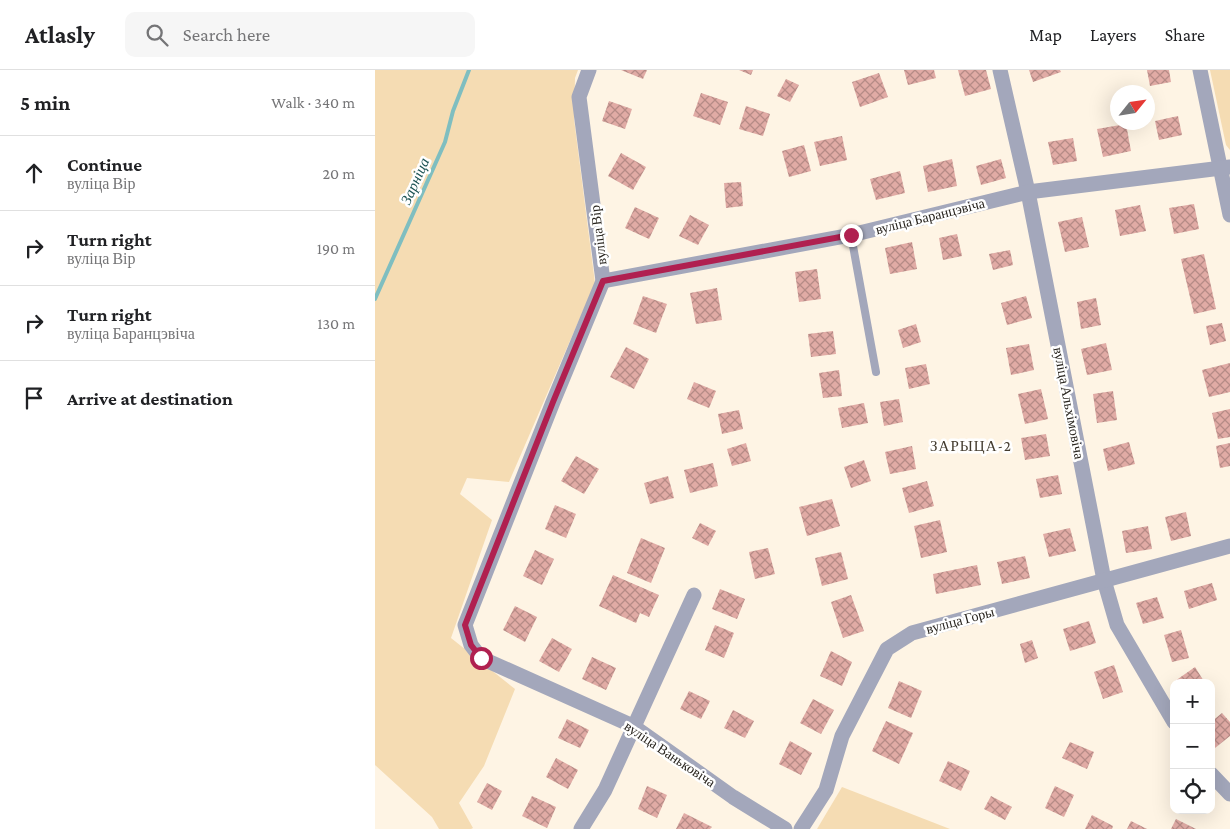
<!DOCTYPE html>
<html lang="en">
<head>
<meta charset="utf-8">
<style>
	:root { --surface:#fff; --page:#f6f6f6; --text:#202124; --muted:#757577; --line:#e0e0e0 }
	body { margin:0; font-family:"Crimson Pro",serif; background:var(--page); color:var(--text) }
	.controls { position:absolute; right:15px; bottom:15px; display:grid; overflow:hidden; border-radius:10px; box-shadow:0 5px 20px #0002 }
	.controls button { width:45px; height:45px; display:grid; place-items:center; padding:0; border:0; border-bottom:1px solid var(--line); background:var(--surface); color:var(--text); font:25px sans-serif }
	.compass { position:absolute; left:735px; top:15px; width:45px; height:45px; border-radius:50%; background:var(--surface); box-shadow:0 5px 20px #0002; rotate:60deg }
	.stop { position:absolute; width:15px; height:15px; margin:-11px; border:4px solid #b02050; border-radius:50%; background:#fff }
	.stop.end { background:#b02050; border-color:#fff; box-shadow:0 1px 5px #0008 }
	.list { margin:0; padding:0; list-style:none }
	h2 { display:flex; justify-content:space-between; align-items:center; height:65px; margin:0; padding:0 20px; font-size:21px }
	h2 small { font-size:16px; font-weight:400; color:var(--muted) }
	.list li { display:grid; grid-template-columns:32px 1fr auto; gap:15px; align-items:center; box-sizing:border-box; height:75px; padding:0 20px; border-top:1px solid var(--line) }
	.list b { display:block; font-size:19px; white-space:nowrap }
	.list p { margin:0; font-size:16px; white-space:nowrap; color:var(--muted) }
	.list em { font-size:16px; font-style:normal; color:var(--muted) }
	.icon { flex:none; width:28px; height:28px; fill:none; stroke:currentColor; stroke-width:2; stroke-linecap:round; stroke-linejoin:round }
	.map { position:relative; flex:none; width:855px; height:759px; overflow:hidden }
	header { display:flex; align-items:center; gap:30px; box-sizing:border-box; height:70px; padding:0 25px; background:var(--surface); border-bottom:1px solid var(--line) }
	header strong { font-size:24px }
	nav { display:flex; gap:28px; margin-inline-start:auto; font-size:18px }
	.search { width:350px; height:45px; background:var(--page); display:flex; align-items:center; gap:12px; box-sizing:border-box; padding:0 18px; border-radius:10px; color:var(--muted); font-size:19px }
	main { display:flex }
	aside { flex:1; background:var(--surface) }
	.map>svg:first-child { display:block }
</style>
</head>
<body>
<header>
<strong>Atlasly</strong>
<div class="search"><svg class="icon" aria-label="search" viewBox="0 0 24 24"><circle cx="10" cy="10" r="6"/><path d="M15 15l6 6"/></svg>Search here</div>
<nav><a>Map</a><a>Layers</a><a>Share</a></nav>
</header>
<main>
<aside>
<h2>5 min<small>Walk · 340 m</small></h2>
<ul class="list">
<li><svg class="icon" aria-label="ahead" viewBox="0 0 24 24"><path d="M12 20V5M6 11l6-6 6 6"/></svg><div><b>Continue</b><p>вуліца Вір</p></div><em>20 m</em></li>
<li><svg class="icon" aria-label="right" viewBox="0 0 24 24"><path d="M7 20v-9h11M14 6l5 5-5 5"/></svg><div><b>Turn right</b><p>вуліца Вір</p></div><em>190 m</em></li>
<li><svg class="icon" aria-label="right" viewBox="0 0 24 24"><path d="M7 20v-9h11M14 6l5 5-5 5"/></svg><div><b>Turn right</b><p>вуліца Баранцэвіча</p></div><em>130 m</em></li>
<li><svg class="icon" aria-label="arrive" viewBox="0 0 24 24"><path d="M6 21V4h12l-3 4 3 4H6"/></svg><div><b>Arrive at destination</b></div></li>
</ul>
</aside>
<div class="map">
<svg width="855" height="759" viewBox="0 0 855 759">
	<defs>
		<pattern id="building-cross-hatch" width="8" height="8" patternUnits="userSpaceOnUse" patternTransform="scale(1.25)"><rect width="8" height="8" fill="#e1aba5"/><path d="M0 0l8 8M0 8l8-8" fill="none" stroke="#b68b86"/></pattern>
	</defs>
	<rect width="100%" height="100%" fill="#fef4e4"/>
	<!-- green -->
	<g fill="#f5dcb3">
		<path d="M0 0H203L200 8 199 49 220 213 134 412 92 408 85 424 117 450 76 568 140 619 109 696 84 733 98 758 96 759H64L57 747 0 695Z"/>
		<path d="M835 0H855V80L851 75Z"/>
		<path d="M467 717 575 759H442Z"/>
	</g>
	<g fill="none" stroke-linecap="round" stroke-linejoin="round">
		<!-- stream -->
		<path stroke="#7fbec0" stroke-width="4" d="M0 229 70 72 78 41 94 0"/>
	</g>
	<!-- building -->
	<g fill="url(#building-cross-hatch)">
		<path d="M246 0H272L268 9Z"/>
		<path d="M364 0H378L376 5Z"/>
		<path d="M529 0H559L561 8 533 15Z"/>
		<path d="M583 0H611L616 19 590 26Z"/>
		<path d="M654 0H685L686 2 658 12Z"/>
		<path d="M772 0H794L796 12 775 16Z"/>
		<path d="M504 3 513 27 485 37 477 12Z"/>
		<path d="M411 9 424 15 415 32 402 26Z"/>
		<path d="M326 23 353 32 345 55 318 46Z"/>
		<path d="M234 31 257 39 250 59 227 51Z"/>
		<path d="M371 36 395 44 388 66 364 59Z"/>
		<path d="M803 46 807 65 784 70 780 51Z"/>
		<path d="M751 54 756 81 728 87 722 59Z"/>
		<path d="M467 66 472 90 445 96 439 72Z"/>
		<path d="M698 68 702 91 678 95 673 72Z"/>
		<path d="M429 75 436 101 414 107 407 81Z"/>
		<path d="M246 83 271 97 258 120 233 106Z"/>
		<path d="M577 89 582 116 553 122 548 96Z"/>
		<path d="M626 89 631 108 606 115 601 96Z"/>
		<path d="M525 101 530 123 501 130 495 109Z"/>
		<path d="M366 112 368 136 351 138 349 113Z"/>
		<path d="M819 134 824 159 799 164 794 138Z"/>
		<path d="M765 135 771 161 745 166 740 140Z"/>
		<path d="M260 137 284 148 274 169 250 158Z"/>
		<path d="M315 145 334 155 323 175 304 166Z"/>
		<path d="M707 147 714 177 690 182 683 152Z"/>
		<path d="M582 164 587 186 568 190 564 168Z"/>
		<path d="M537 172 542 199 515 204 510 178Z"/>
		<path d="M635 180 638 195 618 200 614 184Z"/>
		<path d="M829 184 841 239 819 244 806 189Z"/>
		<path d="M442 199 446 229 424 232 420 202Z"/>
		<path d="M342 218 347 250 321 254 315 223Z"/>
		<path d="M268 226 292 234 281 263 258 254Z"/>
		<path d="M651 226 657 248 632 255 626 233Z"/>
		<path d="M721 228 726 255 706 259 702 232Z"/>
		<path d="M847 253 851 271 835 275 831 256Z"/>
		<path d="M541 254 546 272 528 278 523 260Z"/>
		<path d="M458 261 461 284 436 287 433 264Z"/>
		<path d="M731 273 737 300 712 305 706 279Z"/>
		<path d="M654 274 659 300 636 305 631 278Z"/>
		<path d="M251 277 274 289 259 319 235 307Z"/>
		<path d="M855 293V322L834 327 827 300Z"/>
		<path d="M551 294 555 314 534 319 530 298Z"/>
		<path d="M464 300 467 326 448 328 444 303Z"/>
		<path d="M319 312 341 321 334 338 312 329Z"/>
		<path d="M666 319 673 349 650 354 643 324Z"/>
		<path d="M738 321 742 350 722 353 718 324Z"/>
		<path d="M524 329 528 352 509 356 505 332Z"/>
		<path d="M489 333 493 353 467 358 463 338Z"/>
		<path d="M855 339V367L843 369 837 343Z"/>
		<path d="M364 340 368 359 347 364 343 344Z"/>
		<path d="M671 364 675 386 650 390 646 368Z"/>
		<path d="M754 372 760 394 733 401 728 379Z"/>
		<path d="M371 373 376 391 357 396 352 379Z"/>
		<path d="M855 373V396L845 398 841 376Z"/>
		<path d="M537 376 541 399 515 404 510 382Z"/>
		<path d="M201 386 224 399 209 424 186 411Z"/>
		<path d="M489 390 496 411 476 418 469 397Z"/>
		<path d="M338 393 343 416 315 423 309 400Z"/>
		<path d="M683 405 687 424 665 428 661 409Z"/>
		<path d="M293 406 299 428 275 434 269 413Z"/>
		<path d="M552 411 559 436 534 443 527 418Z"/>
		<path d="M457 429 465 456 432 466 424 437Z"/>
		<path d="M180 435 201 444 191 468 170 459Z"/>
		<path d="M811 442 816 466 796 471 790 447Z"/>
		<path d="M565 450 572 482 546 488 539 456Z"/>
		<path d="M325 453 341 461 333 476 317 468Z"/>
		<path d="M773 456 777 479 751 483 747 461Z"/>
		<path d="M695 458 701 481 674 487 668 464Z"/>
		<path d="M266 468 290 478 276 513 252 503Z"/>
		<path d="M393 478 400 504 380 509 374 482Z"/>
		<path d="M160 480 179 489 167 515 148 506Z"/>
		<path d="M466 482 473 509 447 516 440 488Z"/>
		<path d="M650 486 655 508 627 514 622 492Z"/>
		<path d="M602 495 606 515 561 524 558 504Z"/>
		<path d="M238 505 284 525 274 547 265 543 261 553 224 536Z"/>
		<path d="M837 513 842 530 814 539 809 521Z"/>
		<path d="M345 519 370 529 362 549 337 539Z"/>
		<path d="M476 525 489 561 468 568 456 532Z"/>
		<path d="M782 527 789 548 768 554 761 533Z"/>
		<path d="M140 536 162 547 150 572 128 560Z"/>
		<path d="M714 551 721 573 695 581 688 559Z"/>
		<path d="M340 555 359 563 349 588 330 580Z"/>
		<path d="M806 560 814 588 797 592 789 565Z"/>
		<path d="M177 568 197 579 184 602 164 591Z"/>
		<path d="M657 570 663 588 650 593 645 574Z"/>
		<path d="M456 581 477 592 467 616 445 606Z"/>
		<path d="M217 587 241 598 231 620 207 609Z"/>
		<path d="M739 595 748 622 728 629 719 602Z"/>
		<path d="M820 597 830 613H802L800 611Z"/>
		<path d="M524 611 547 621 536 648 513 638Z"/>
		<path d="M314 621 335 631 326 649 305 639Z"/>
		<path d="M438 629 459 640 446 664 425 653Z"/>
		<path d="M358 640 379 651 370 668 349 658Z"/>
		<path d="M847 643 855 652V666L840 678 836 674V652Z"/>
		<path d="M192 649 214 660 205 678 183 668Z"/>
		<path d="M511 651 538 663 524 694 497 681Z"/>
		<path d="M415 671 437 683 426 705 404 694Z"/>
		<path d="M695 672 719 682 712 699 687 688Z"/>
		<path d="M181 688 203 700 193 719 171 707Z"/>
		<path d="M573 691 595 701 586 721 564 711Z"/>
		<path d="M112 713 127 721 117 740 102 732Z"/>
		<path d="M272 716 292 725 282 748 263 739Z"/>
		<path d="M680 716 699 725 689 747 670 738Z"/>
		<path d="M157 726 181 737 172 758 147 746Z"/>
		<path d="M616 726 637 737 630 750 609 739Z"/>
		<path d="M309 743 337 757 335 759H301Z"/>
		<path d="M717 745 738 756 737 759H710Z"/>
		<path d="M801 749 821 759H796Z"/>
		<path d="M756 751 772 759H752Z"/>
	</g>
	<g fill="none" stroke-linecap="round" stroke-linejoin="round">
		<!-- lane -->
		<path stroke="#a3a7bb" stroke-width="8" d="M476 165 501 302"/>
		<!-- street -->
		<g stroke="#a3a7bb" stroke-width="15">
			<path d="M214 0 204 27 228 211 178 332 90 555 96 575 106 588 258 656 358 727 410 759"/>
			<path d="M625 0 653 122 729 510 742 555 799 652"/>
			<path d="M825 0 855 145"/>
			<path d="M228 211 476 165 653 122 855 97"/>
			<path d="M836 704 855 724"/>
			<path d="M206 759 230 720 319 525"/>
			<path d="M426 759 451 720 467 666 512 579 537 563 855 476"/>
		</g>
	</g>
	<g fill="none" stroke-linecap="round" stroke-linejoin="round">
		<!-- route -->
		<path stroke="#b02050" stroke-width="6" d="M106 588 96 575 90 555 178 332 228 211 476 165"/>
	</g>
	<g text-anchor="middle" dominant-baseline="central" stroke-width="5" stroke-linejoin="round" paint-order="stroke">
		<!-- street labels -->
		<g font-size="14" fill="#28241e" stroke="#fff">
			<text transform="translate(555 146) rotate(-14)">вуліца Баранцэвіча</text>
			<text transform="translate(223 165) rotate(-97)">вуліца Вір</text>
			<text transform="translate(694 333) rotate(79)">вуліца Альхімовіча</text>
			<text transform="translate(585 550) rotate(-15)">вуліца Горы</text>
			<text transform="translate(295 684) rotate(34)">вуліца Ваньковіча</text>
		</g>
		<!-- water labels -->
		<g font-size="15" font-style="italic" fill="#1c5354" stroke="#fff">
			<text transform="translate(40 111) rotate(-66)">Зарніца</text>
		</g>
		<!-- neighbourhood labels -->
		<g font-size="15" letter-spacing="1" fill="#433b2e" stroke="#fff">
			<text x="596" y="376">ЗАРЫЦА-2</text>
		</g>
	</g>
</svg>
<div class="controls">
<button>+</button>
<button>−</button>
<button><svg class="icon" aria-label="locate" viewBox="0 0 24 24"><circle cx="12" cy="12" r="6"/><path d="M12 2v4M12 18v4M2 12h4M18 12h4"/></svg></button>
</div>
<svg class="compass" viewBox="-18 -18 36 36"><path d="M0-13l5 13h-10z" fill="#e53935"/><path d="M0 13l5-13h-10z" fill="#757577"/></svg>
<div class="stop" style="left:106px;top:588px"></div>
<div class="stop end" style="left:476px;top:165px"></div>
</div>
</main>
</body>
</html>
